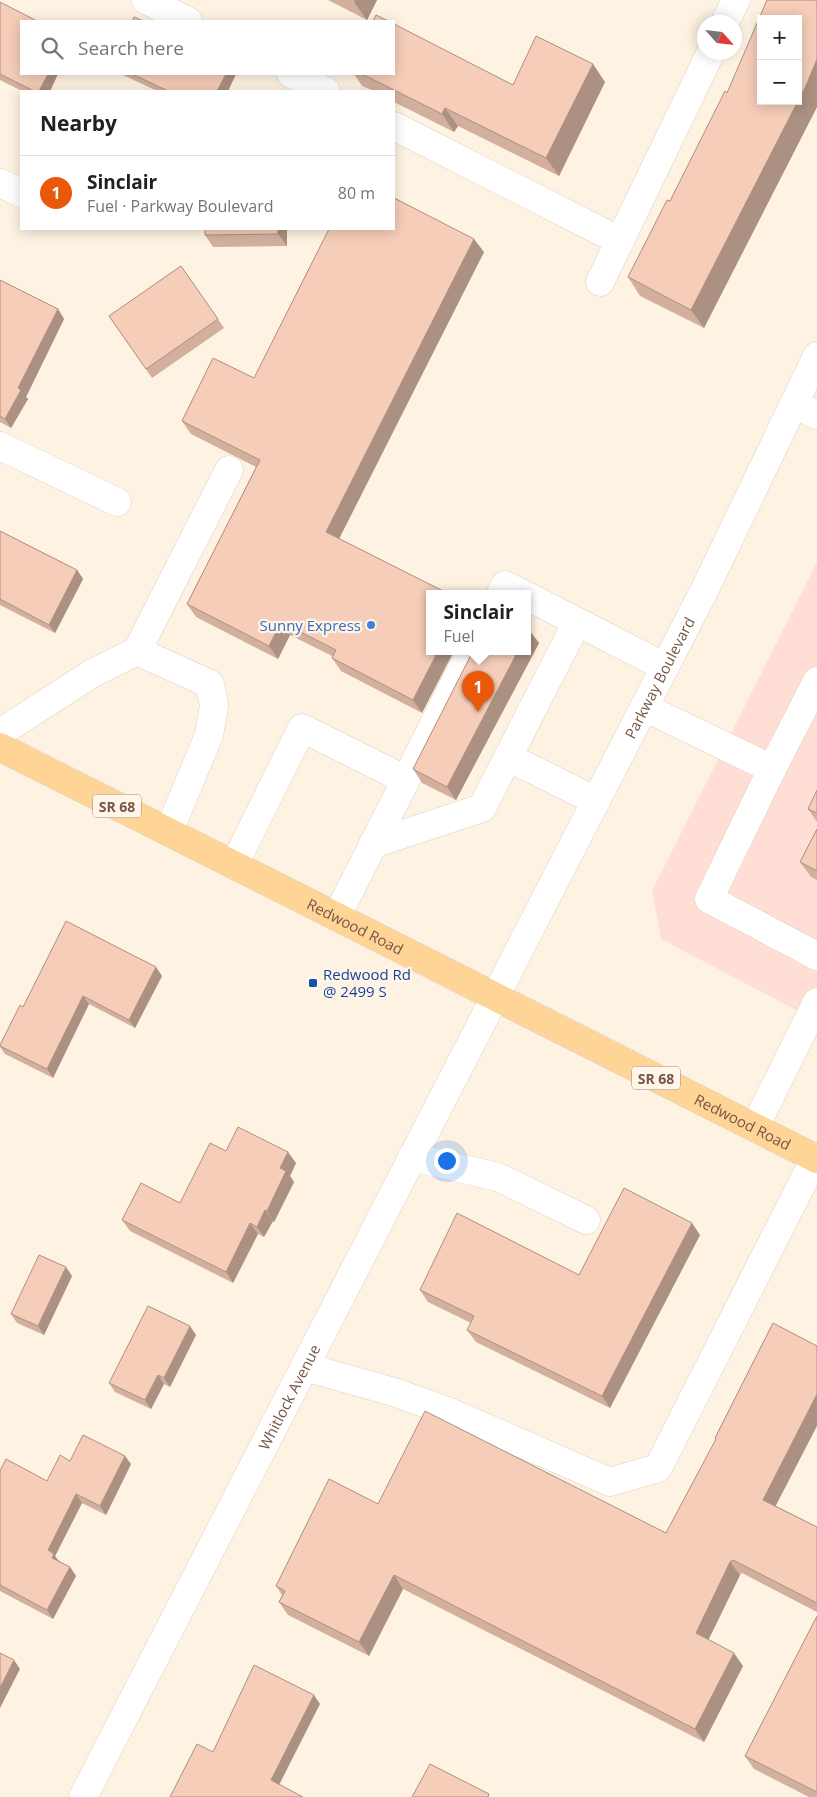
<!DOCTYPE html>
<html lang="en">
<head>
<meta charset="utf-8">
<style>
	:root { --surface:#fff; --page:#f2f2f2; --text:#202124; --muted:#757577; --line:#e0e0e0; --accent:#ea580c }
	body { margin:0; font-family:"Open Sans",sans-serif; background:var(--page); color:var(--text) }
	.controls { position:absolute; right:15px; top:15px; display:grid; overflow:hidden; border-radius:0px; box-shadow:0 2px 12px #0003 }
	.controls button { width:45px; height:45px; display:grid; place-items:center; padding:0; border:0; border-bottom:1px solid var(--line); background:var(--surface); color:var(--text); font:25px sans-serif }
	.compass { position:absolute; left:697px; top:15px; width:45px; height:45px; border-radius:50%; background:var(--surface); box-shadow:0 2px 12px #0003; rotate:117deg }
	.you { position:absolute; left:446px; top:1160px; width:18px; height:18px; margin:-12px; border:4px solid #fff; border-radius:50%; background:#1a73e8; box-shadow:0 0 0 8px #1a73e833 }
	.badge { display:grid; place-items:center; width:32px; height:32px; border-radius:50%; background:var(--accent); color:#fff; font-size:16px; font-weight:700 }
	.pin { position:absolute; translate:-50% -41px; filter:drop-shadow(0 1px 2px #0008) }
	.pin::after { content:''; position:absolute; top:26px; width:18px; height:15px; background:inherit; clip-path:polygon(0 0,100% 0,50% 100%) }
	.popup { position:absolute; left:426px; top:590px; width:105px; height:65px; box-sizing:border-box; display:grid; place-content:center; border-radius:0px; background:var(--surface); filter:drop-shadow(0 1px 4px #0005); font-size:16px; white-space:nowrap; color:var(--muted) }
	.popup b { font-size:19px; color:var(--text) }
	.popup::after { content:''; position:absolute; left:50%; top:100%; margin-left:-10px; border:10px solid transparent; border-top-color:var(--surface) }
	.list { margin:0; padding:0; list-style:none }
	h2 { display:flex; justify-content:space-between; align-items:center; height:65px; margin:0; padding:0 20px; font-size:21px }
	h2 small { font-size:16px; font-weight:400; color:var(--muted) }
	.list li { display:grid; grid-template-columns:32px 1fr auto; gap:15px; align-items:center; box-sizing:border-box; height:75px; padding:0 20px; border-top:1px solid var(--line) }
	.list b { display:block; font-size:19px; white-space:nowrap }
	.list p { margin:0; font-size:16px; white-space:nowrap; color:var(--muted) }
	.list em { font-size:16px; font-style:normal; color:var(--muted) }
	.icon { flex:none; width:28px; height:28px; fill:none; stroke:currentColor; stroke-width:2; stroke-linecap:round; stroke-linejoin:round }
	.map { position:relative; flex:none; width:817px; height:1797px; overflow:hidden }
	.search { position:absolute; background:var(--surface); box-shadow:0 2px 12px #0003; left:20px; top:20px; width:375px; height:55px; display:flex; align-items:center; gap:12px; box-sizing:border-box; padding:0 18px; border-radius:0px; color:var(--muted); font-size:19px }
	.panel { position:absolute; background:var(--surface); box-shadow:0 2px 12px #0003; left:20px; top:90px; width:375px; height:140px; border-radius:0px }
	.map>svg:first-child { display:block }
</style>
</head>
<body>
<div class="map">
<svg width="817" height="1797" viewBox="0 0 817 1797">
	<rect width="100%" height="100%" fill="#fef2e2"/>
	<!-- commercial -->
	<path fill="#ffdfd5" d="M817 562V1021L661 939 652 891Z"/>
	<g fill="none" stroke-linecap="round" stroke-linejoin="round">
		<defs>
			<g id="minor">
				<path d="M146 0 188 21"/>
				<path d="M725 22 736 0"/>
				<path d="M291 74 326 91"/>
				<path d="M394 126 620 241"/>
				<path d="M0 183 21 193"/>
				<path d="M600 282 711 52"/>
				<path d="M794 404 817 415"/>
				<path d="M0 446 117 502"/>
				<path d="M501 593 505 585 521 593"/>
				<path d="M527 596 665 667"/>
				<path d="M137 651 229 470"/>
				<path d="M644 707 772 769 817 681"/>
				<path d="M0 733 91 674 137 651 210 684 214 706 209 735 169 831"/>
				<path d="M508 757 596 801"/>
				<path d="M772 769 709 899 817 956"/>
				<path d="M373 844 482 808 577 622"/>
				<path d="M234 865 302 728 406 780"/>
				<path d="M337 916 471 651"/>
				<path d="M755 1127 817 1002"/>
				<path d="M412 1157 498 1177 586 1220"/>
				<path d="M305 1367 394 1392 452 1413 610 1482 658 1468 815 1158"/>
				<path id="s1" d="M83 1797 705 589 817 356"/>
			</g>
			<g id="major">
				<path id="s2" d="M0 747 817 1159"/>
			</g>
		</defs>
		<!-- minor casing -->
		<use href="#minor" stroke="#e4cfc0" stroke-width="29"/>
		<!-- major casing -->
		<use href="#major" stroke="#dcd3cf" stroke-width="29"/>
		<!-- minor -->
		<use href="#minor" stroke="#fff" stroke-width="28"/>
		<!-- major -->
		<use href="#major" stroke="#ffd497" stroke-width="28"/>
	</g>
	<!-- wall -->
	<g fill="#d3b09e">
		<path d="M328 0H377L367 20Z"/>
		<path d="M817 0V107L704 328 640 296 628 277 670 201 727 93Z"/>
		<path d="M0 2 21 74H58L50 91H22L0 80Z"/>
		<path d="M121 74H236L228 91H157Z"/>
		<path d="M354 74H394L513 85 605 82 559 176 458 126 454 132 394 102V91H374L362 86Z"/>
		<path d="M287 229V246L213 247 205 235Z"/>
		<path d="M484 252 339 538 422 713 341 671 332 658V656L290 635 278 659 196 617 187 604 256 467 191 434 182 421 254 378Z"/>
		<path d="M181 266 224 328 152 378 109 316Z"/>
		<path d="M0 280 58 309 64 319 26 397 28 399 11 428 0 422Z"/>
		<path d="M0 531 77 570 83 579 55 633 0 605Z"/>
		<path d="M529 630 539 643 456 800 422 783 413 769Z"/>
		<path d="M817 790V822L808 809Z"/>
		<path d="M817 829V880L811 877 800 862Z"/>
		<path d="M162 976 135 1028 89 1004 53 1078 5 1054 0 1047V1045L23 1007Z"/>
		<path d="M296 1163 290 1176 294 1182 274 1222 273 1221 264 1237 258 1234 233 1283 130 1231 122 1220 180 1203Z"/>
		<path d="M700 1235 610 1408 476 1342 467 1330 471 1323 428 1302 420 1290 579 1275Z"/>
		<path d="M72 1276 44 1335 17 1323 11 1314Z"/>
		<path d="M773 1323 776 1506 817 1527V1612L742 1573 740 1575 708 1640 743 1666 704 1742 403 1589 369 1656 288 1615 279 1602 282 1595 276 1586 378 1504 666 1533 716 1440 715 1438Z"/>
		<path d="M196 1335 170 1387 164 1384 151 1409 115 1392 109 1383Z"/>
		<path d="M70 1461 131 1464 106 1515 82 1503 55 1556 60 1562 70 1567 76 1576 53 1619 0 1591V1471L47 1481Z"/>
		<path d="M817 1616V1797H809L754 1769 745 1756Z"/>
	</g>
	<!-- shaded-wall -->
	<g fill="#ac9081">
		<path d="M355 0H377L367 20 354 2Z"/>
		<path d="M817 59V107L704 328 691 310Z"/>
		<path d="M593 64 605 82 559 176 546 158Z"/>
		<path d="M48 74H58L50 91H39Z"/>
		<path d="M226 74H236L228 91H217Z"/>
		<path d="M445 108 458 126 454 132 442 114Z"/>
		<path d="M278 229H287V246L278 234Z"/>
		<path d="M474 239 484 252 336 545 326 532Z"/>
		<path d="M58 309 64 319 26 397 28 399 11 428 5 419 18 388Z"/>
		<path d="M77 570 83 579 55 633 49 625Z"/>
		<path d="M281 622 290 635 278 659 269 646Z"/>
		<path d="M529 630 539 643 456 800 447 787 518 651H527V635Z"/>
		<path d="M438 651H454L422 713 413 700Z"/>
		<path d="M156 967 162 976 135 1028 129 1020Z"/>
		<path d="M83 996 89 1004 53 1078 47 1069Z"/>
		<path d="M288 1152 296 1163 290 1176 294 1182 274 1222 267 1211 280 1168Z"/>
		<path d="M265 1210 273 1221 264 1237 257 1227Z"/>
		<path d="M250 1223 258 1234 233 1283 226 1272Z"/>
		<path d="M692 1223 700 1235 610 1408 602 1396Z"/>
		<path d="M66 1267 72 1276 44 1335 38 1326Z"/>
		<path d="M190 1326 196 1335 170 1387 164 1378Z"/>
		<path d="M158 1375 164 1384 151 1409 145 1400Z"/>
		<path d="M817 1394V1426L772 1513 763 1500Z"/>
		<path d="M125 1456 131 1464 106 1515 100 1506Z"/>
		<path d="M76 1494 82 1503 55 1556 60 1563 58 1566 48 1550Z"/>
		<path d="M730 1562 740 1575 705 1647 696 1633Z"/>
		<path d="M70 1567 76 1576 53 1619 47 1610Z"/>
		<path d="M394 1575 403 1589 369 1656 359 1642Z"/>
		<path d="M734 1653 743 1666 704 1742 695 1729Z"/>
		<path d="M14 1660 20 1669 0 1708V1688Z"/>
		<path d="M314 1695 320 1704 277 1789 271 1780Z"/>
	</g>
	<!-- building -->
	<g fill="#f5cdb8" stroke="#ac9081">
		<path d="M767 0H817V59L806 86 798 101V19H761V101H798L691 310 628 277 667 200 670 201 725 91 727 93Z"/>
		<path d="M0 2 37 21H21V74H48L39 91H34L0 74Z"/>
		<path d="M376 15 388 21H373Z"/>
		<path d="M134 17 143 21H132Z"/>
		<path d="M394 24 513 85 536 36 593 64 546 158 445 108 442 114 362 74H394Z"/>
		<path d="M132 74H226L217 91H168Z"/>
		<path d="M394 198 474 239 326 532 447 593H429V651H438L413 700 332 658 336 650 281 622 269 646 187 604 260 460 182 421 213 358 254 378 329 229H394Z"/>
		<path d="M205 229H278V234L205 235Z"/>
		<path d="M181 266 218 319 146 369 109 316Z"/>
		<path d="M0 280 58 309 18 388 21 390 5 419 0 416Z"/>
		<path d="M0 531 77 570 49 625 0 599Z"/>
		<path d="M473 651H518L447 787 413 769Z"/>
		<path d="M817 790V813L808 809Z"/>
		<path d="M817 829V871L800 862Z"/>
		<path d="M66 921 156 967 129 1020 83 996 47 1069 0 1046V1045L20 1005 23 1007Z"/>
		<path d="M238 1127 288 1152 280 1168 286 1171 267 1211 265 1210 257 1227 250 1223 226 1272 122 1220 141 1183 180 1203 210 1143 226 1151Z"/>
		<path d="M624 1188 692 1223 602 1396 467 1330 474 1316 420 1290 457 1213 579 1275Z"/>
		<path d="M39 1255 66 1267 38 1326 11 1314Z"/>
		<path d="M148 1306 190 1326 164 1378 158 1375 145 1400 109 1383Z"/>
		<path d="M773 1323 817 1346V1394L763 1500 817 1527V1603L733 1560 730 1562 696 1633 734 1653 695 1729 394 1575 359 1642 279 1602 285 1591 276 1586 329 1479 378 1504 425 1411 666 1533 716 1439 715 1438Z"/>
		<path d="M83 1435 125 1456 100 1506 76 1494 48 1550 54 1554 52 1558 70 1567 47 1610 0 1585V1471L6 1459 47 1481 60 1455 70 1461Z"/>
		<path d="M817 1616V1792L745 1756Z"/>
		<path d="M0 1653 14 1660 0 1688Z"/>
		<path d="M254 1665 314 1695 271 1780 303 1797H170L197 1744 213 1752Z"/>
		<path d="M430 1764 489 1794 488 1797H412Z"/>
	</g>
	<!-- markers -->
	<circle fill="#3f7fe0" stroke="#fff6e9" stroke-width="2" cx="371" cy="625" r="5"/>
	<rect fill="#1a4fb4" stroke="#fff6e9" stroke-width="2" x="308" y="978" width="10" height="10" rx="2.5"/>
	<g text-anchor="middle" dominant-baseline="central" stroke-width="4.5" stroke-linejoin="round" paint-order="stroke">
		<!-- shield labels -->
		<g fill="#fff6e9" stroke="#a08678" stroke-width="1">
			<rect x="93" y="794.5" width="48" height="23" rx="4"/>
			<rect x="632" y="1066.5" width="48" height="23" rx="4"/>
		</g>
		<g font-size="14" font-weight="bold" fill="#775647">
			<text x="117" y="806">SR 68</text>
			<text x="656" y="1078">SR 68</text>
		</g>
		<!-- shop labels -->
		<g font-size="15" fill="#366cbe" stroke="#fff6e9" text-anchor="end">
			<text x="361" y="625">Sunny Express</text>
		</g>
		<!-- street labels -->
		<g font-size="15" fill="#775647" stroke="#fff6e9">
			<text stroke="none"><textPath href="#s1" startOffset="1259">Parkway Boulevard</textPath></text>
			<text stroke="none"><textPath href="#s2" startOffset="398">Redwood Road</textPath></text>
			<text stroke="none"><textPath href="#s2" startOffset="832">Redwood Road</textPath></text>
			<text stroke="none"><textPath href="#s1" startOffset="450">Whitlock Avenue</textPath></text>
		</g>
		<!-- transit labels -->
		<g font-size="15" fill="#164399" stroke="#fff6e9" text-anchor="start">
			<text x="323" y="974">Redwood Rd<tspan x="323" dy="17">@ 2499 S</tspan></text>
		</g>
	</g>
</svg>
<div class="controls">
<button>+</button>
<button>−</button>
</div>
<svg class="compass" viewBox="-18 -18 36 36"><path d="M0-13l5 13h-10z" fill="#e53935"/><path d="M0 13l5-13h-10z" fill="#757577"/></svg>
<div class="you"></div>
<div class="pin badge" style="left:478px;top:712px">1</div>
<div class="popup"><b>Sinclair</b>Fuel</div>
<div class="search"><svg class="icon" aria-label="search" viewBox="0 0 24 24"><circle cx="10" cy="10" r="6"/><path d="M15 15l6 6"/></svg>Search here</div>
<section class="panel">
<h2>Nearby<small></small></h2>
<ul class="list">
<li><span class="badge">1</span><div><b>Sinclair</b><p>Fuel · Parkway Boulevard</p></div><em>80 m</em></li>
</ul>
</section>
</div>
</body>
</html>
